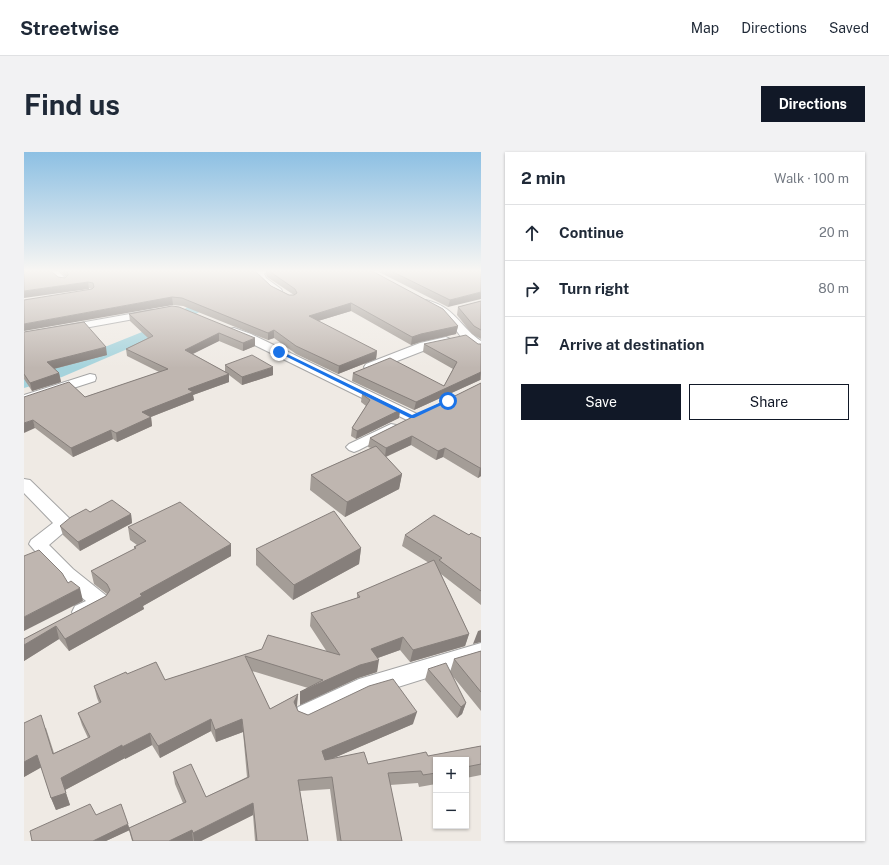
<!DOCTYPE html>
<html lang="en">
<head>
<meta charset="utf-8">
<style>
	:root { --surface:#fff; --page:#f2f2f3; --text:#1f2937; --muted:#747a83; --line:#e0e1e3; --accent:#111827 }
	body { margin:0; font-family:"Public Sans",sans-serif; background:var(--page); color:var(--text) }
	.controls { position:absolute; right:12px; bottom:12px; display:grid; overflow:hidden; border-radius:0px; box-shadow:0 1px 3px #0004 }
	.controls button { width:36px; height:36px; display:grid; place-items:center; padding:0; border:0; border-bottom:1px solid var(--line); background:var(--surface); color:var(--text); font:20px sans-serif }
	.stop { position:absolute; width:12px; height:12px; margin:-9px; border:3px solid #1a73e8; border-radius:50%; background:#fff }
	.stop.end { background:#1a73e8; border-color:#fff; box-shadow:0 1px 4px #0008 }
	.list { margin:0; padding:0; list-style:none }
	h2 { display:flex; justify-content:space-between; align-items:center; height:52px; margin:0; padding:0 16px; font-size:17px }
	h2 small { font-size:13px; font-weight:400; color:var(--muted) }
	.list li { display:grid; grid-template-columns:26px 1fr auto; gap:12px; align-items:center; box-sizing:border-box; height:56px; padding:0 16px; border-top:1px solid var(--line) }
	.list b { display:block; font-size:15px; white-space:nowrap }
	.list em { font-size:13px; font-style:normal; color:var(--muted) }
	.actions { display:flex; gap:8px; padding:12px 16px }
	.actions a { flex:1; padding:9px 0; border:1px solid var(--accent); border-radius:0px; text-align:center; font-size:14px; color:var(--accent) }
	.actions .main { background:var(--accent); color:#fff }
	.icon { flex:none; width:22px; height:22px; fill:none; stroke:currentColor; stroke-width:2; stroke-linecap:round; stroke-linejoin:round }
	.map { position:relative; flex:none; width:457px; height:689px; overflow:hidden; border-radius:0px }
	header { display:flex; align-items:center; gap:24px; box-sizing:border-box; height:56px; padding:0 20px; background:var(--surface); border-bottom:1px solid var(--line) }
	header strong { font-size:19px }
	nav { display:flex; gap:22px; margin-inline-start:auto; font-size:14px }
	.intro { display:flex; align-items:center; justify-content:space-between; box-sizing:border-box; height:96px; padding:0 24px }
	h1 { margin:0; font-size:28px }
	.button { padding:10px 18px; border-radius:0px; background:var(--accent); color:#fff; font-size:14px; font-weight:700 }
	main { display:flex; gap:24px; padding:0 24px }
	aside { flex:1; background:var(--surface); border-radius:0px; box-shadow:0 1px 3px #0004 }
	.map>svg:first-child { display:block }
</style>
</head>
<body>
<header>
<strong>Streetwise</strong>
<nav><a>Map</a><a>Directions</a><a>Saved</a></nav>
</header>
<div class="intro"><h1>Find us</h1><a class="button">Directions</a></div>
<main>
<div class="map">
<svg width="457" height="689" viewBox="0 0 457 689">
	<rect width="100%" height="100%" fill="#efeae4"/>
	<g fill="none" stroke-linecap="round" stroke-linejoin="round">
		<!-- canal -->
		<path fill="#a5d3dc" fill-rule="evenodd" d="M212 119H225L198 146 143 180 38 225 0 236V226L26 217 133 174 188 140Z"/>
		<defs>
			<g id="minor">
				<path d="M23 119H34L44 129 42 131H36Z"/>
				<path d="M232 119H243L240 122 242 126 257 137 258 139 257 141C246 144 234 130 230 122Z"/>
				<path d="M402 148C431 155 435 174 457 189V199C437 194 433 173 418 163 412 159 405 156 398 153L397 151Z"/>
				<path d="M128 158 132 159 133 161 132 163 0 187V181Z"/>
				<path d="M210 176 227 182 393 262 395 265 393 268 388 269 383 268 206 181 204 179 206 177Z"/>
				<path d="M422 185 426 187 428 189 426 191 404 197 350 218H342L340 215 342 212 396 191Z"/>
				<path d="M66 222 71 223 72 226 71 229 0 252V243Z"/>
				<path d="M367 272 372 273 374 276 372 279 335 298 330 300 325 298 322 295 325 292Z"/>
				<path d="M0 327 6 328 46 367 49 371 46 375 25 393 49 417 84 445 87 450 84 455 58 468 51 466 48 460 51 454 62 449 35 427 5 392 7 388 29 371 0 341Z"/>
				<path d="M457 491V509L342 545 283 574 274 571 271 563 274 555 335 527Z"/>
			</g>
		</defs>
		<!-- minor casing -->
		<use href="#minor" stroke="#a5a5a5" stroke-width="2"/>
		<!-- minor -->
		<use href="#minor" fill="#fff" fill-rule="evenodd"/>
	</g>
	<!-- wall -->
	<g fill="#a49d97">
		<path d="M36 119H106L247 134 265 143H270L243 125 242 122V119H348L434 174 432 182 396 190 387 193 327 159 294 169 353 199 352 207 314 222 272 202 250 186 244 188 159 154 149 153 68 137 34 125 41 126 42 125Z"/>
		<path d="M353 119H457L424 155Z"/>
		<path d="M457 149V187L448 182 433 163 434 155Z"/>
		<path d="M148 154 231 194 219 199 195 189 169 202 201 220V213L249 223 218 233 205 223V230L169 243 170 248 127 265 128 274 93 290 89 287 49 305 11 276 0 245H61L135 220 103 204 102 197 124 186 106 169 105 162Z"/>
		<path d="M0 180 83 203 30 217 35 221 37 230 8 239 0 227Z"/>
		<path d="M400 192H457V228H456L390 258 328 229 329 221 420 234 429 217 399 200Z"/>
		<path d="M457 231V324L454 326 419 305 412 308 387 293 362 305 378 322 375 337 321 365 286 338 287 323 347 296 344 295 346 286Z"/>
		<path d="M338 242 376 258 375 266 332 287 327 284 328 276 342 254 337 250Z"/>
		<path d="M66 360 107 362 108 371 56 399 39 383 36 374Z"/>
		<path d="M104 375 207 404 119 454 120 457 45 499 35 487 0 509V487L82 444 83 442 70 432 67 419 111 397 110 395 113 393 106 388Z"/>
		<path d="M381 383H445L457 386V453L417 422 445 482 441 494 386 510 376 498 354 506 353 520 334 526 276 553 284 536 228 519 246 557 274 542 272 556 274 559 284 563 389 572 307 607 344 612 404 604 457 594V623L442 626V608H412V632L395 635 394 631 366 633 378 689H313L306 637 276 639 284 689H231L229 663 177 689H108L105 678 82 689H8L72 663 105 676 159 651 151 632 149 620 182 645 223 625 219 580 192 590 187 579 136 606 128 593 101 607V606L41 638 46 653 32 658 27 646 17 615 0 625V571L22 576 30 601 64 586 58 573 54 561 75 551 73 546 70 534 103 522 141 528 238 497 303 500 286 474 287 461 333 446V441L405 411 378 394Z"/>
		<path d="M337 396 335 412 269 448 232 413V397Z"/>
		<path d="M457 499V559L427 522 442 551 438 562 433 566 401 528 404 517 426 520 430 507Z"/>
	</g>
	<!-- shaded-wall -->
	<g fill="#867f7b">
		<path d="M64 130 65 137 0 146V139Z"/>
		<path d="M457 140V147L424 155 426 148Z"/>
		<path d="M148 145 149 153 0 179V172Z"/>
		<path d="M327 151V159L284 172 285 164Z"/>
		<path d="M434 174 432 182 396 190 387 193 388 185 397 182Z"/>
		<path d="M250 178V186L244 188V181Z"/>
		<path d="M195 181V189L162 205 161 198Z"/>
		<path d="M231 186V194L219 199V191Z"/>
		<path d="M82 195 83 203 25 218 23 210Z"/>
		<path d="M353 199 352 207 314 222 315 214Z"/>
		<path d="M249 215V223L218 233V225Z"/>
		<path d="M457 220 456 228 390 258 392 250Z"/>
		<path d="M35 221 37 230 8 239 6 231Z"/>
		<path d="M205 222V230L169 243 170 248 119 268 118 260 164 237Z"/>
		<path d="M376 258 375 266 332 287 333 279Z"/>
		<path d="M127 265 128 274 93 290 92 281Z"/>
		<path d="M9 268 11 276 0 281V271Z"/>
		<path d="M87 278 89 287 49 305 47 296Z"/>
		<path d="M388 284 387 293 361 305 362 296Z"/>
		<path d="M421 296 419 305 412 308 414 299Z"/>
		<path d="M456 316H457V324L454 326Z"/>
		<path d="M378 322 375 337 321 365 323 350Z"/>
		<path d="M107 362 108 371 56 399 54 390Z"/>
		<path d="M207 392V404L119 454 120 457 45 499 41 487 116 442Z"/>
		<path d="M337 396 335 412 269 448 270 433Z"/>
		<path d="M56 436 59 449 0 479V465Z"/>
		<path d="M32 474 35 487 0 509V493Z"/>
		<path d="M457 478V490L449 492 454 479Z"/>
		<path d="M445 482 441 494 386 510 389 498Z"/>
		<path d="M379 485 376 498 345 509 347 497Z"/>
		<path d="M355 508 353 520 334 526 276 553V540L336 513Z"/>
		<path d="M274 542 273 554 270 562V550Z"/>
		<path d="M442 551 438 562 433 566 437 555Z"/>
		<path d="M393 560 389 572 296 612 298 599Z"/>
		<path d="M187 567V579L136 606 134 594Z"/>
		<path d="M218 567 219 580 192 590 191 578Z"/>
		<path d="M126 581 128 593 101 607 98 595Z"/>
		<path d="M98 593 101 606 41 638 46 653 32 658 27 646 37 626Z"/>
		<path d="M13 603 18 615 0 625V610Z"/>
		<path d="M229 651V663L177 689H170L169 681Z"/>
		<path d="M104 672 106 678 82 689H69Z"/>
		<path d="M168 678 169 689H145Z"/>
	</g>
	<!-- building -->
	<g fill="#bfb6b0" stroke="#867f7b">
		<path d="M0 119H27L34 125 41 126 44 123V121L42 119H231L247 134 265 143H270L273 141 271 137 245 119H348L419 157 434 174 397 182 388 185 327 151 285 164 353 199 315 214 272 194 250 178 244 181 158 146 148 145 0 172V148L68 137 70 135 69 131 64 130 0 139Z"/>
		<path d="M367 119H457V140L426 148Z"/>
		<path d="M457 149V178L450 174 434 155Z"/>
		<path d="M148 154 155 155 231 186 219 191 195 181 161 198 205 222 164 237 169 240 118 260 127 265 92 281 87 278 47 296 9 268 0 271V245L45 230 61 245 144 217 102 197 129 184 105 162Z"/>
		<path d="M60 170 82 195 23 210 35 221 6 231 0 222V180Z"/>
		<path d="M442 183 454 192H457V220L392 250 329 221 366 206 420 234 433 210 400 192Z"/>
		<path d="M228 203 249 215 218 225 201 213Z"/>
		<path d="M457 231V316H456L421 296 414 299 388 284 362 296 346 286Z"/>
		<path d="M341 241 376 258 333 279 328 276 346 248 338 242Z"/>
		<path d="M352 294 378 322 323 350 287 323Z"/>
		<path d="M88 348 107 362 54 390 36 374 47 365 62 357 66 360Z"/>
		<path d="M156 350 207 392 116 442 118 444 41 487 32 474 0 493V487L82 444 86 438 83 432 67 419 112 396 110 395 122 389 104 375Z"/>
		<path d="M310 359 337 396 270 433 232 397Z"/>
		<path d="M410 363 445 383 447 381 457 386V439L415 408 418 406 381 383Z"/>
		<path d="M15 398 38 421 44 431 47 429 56 436 0 465V404Z"/>
		<path d="M410 408 445 482 389 498 379 485 347 497 355 508 336 513 276 540 299 528 221 504 246 557 274 542 270 550 274 559 284 563 345 534 369 527 393 560 298 599 301 608 340 600 344 612 402 600 404 604 457 594V612L442 615V608H412V621L399 623 397 619 364 621 378 689H317L308 625 274 628 284 689H233L229 651 169 681 168 678 145 689H109L105 676 162 650 149 620 167 612 182 645 225 625 218 567 191 578 187 567 134 594 126 581 98 595V593L37 626 42 641 27 646 13 603 0 610V571L17 563 29 602 66 585 54 561 77 550 70 534 102 520 103 522 132 510 141 528 238 497 244 483 316 503 287 461 336 445 333 441Z"/>
		<path d="M457 499V540L430 507Z"/>
		<path d="M422 511 442 551 437 555 404 517Z"/>
		<path d="M66 652 72 663 97 652 104 672 69 689H8L6 679Z"/>
	</g>
	<!-- sky -->
	<linearGradient id="sky" x2="0" y2="1"><stop stop-color="#8dc0e3"/><stop offset="0.55" stop-color="#f8f6f3"/><stop offset="1" stop-color="#f8f6f3" stop-opacity="0"/></linearGradient>
	<rect width="457" height="216" fill="url(#sky)"/>
	<!-- route -->
	<path fill="#1a73e8" d="M253 200 257 199 388 263 422 248 426 249 390 266H386Z"/>
</svg>
<div class="controls">
<button>+</button>
<button>−</button>
</div>
<div class="stop" style="left:424px;top:249px"></div>
<div class="stop end" style="left:255px;top:200px"></div>
</div>
<aside>
<h2>2 min<small>Walk · 100 m</small></h2>
<ul class="list">
<li><svg class="icon" aria-label="ahead" viewBox="0 0 24 24"><path d="M12 20V5M6 11l6-6 6 6"/></svg><div><b>Continue</b></div><em>20 m</em></li>
<li><svg class="icon" aria-label="right" viewBox="0 0 24 24"><path d="M7 20v-9h11M14 6l5 5-5 5"/></svg><div><b>Turn right</b></div><em>80 m</em></li>
<li><svg class="icon" aria-label="arrive" viewBox="0 0 24 24"><path d="M6 21V4h12l-3 4 3 4H6"/></svg><div><b>Arrive at destination</b></div></li>
</ul>
<div class="actions"><a class="main">Save</a><a>Share</a></div>
</aside>
</main>
</body>
</html>
